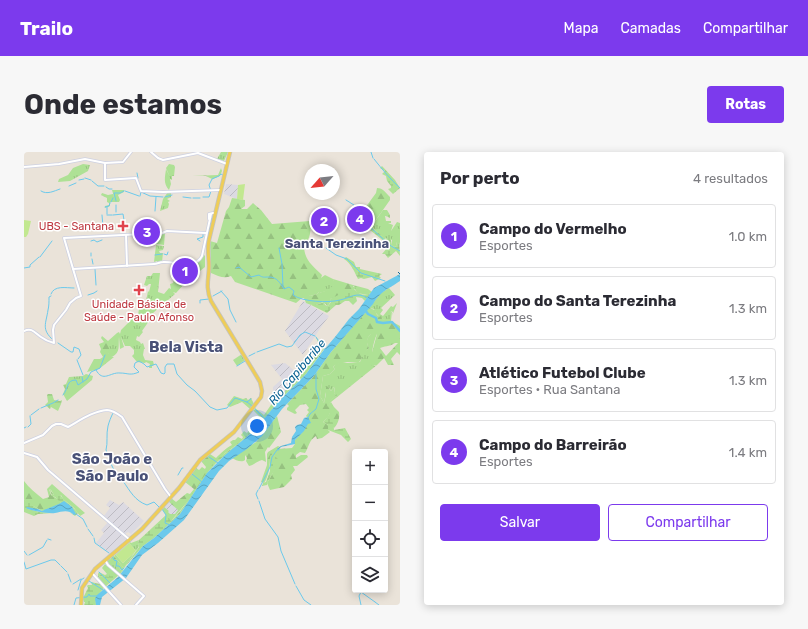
<!DOCTYPE html>
<html lang="pt">
<head>
<meta charset="utf-8">
<style>
	:root { --surface:#fff; --page:#f7f7f7; --text:#2b2b33; --muted:#7c7c81; --line:#e1e1e2; --accent:#7c3aed }
	body { margin:0; font-family:Rubik,sans-serif; background:var(--page); color:var(--text) }
	.controls { position:absolute; right:12px; bottom:12px; display:grid; overflow:hidden; border-radius:4px; box-shadow:0 2px 10px #0003 }
	.controls button { width:36px; height:36px; display:grid; place-items:center; padding:0; border:0; border-bottom:1px solid var(--line); background:var(--surface); color:var(--text); font:20px sans-serif }
	.compass { position:absolute; left:280px; top:12px; width:36px; height:36px; border-radius:50%; background:var(--surface); box-shadow:0 2px 10px #0003; rotate:243deg }
	.you { position:absolute; left:233px; top:274px; width:14px; height:14px; margin:-10px; border:3px solid #fff; border-radius:50%; background:#1a73e8; box-shadow:0 0 0 6px #1a73e833 }
	.badge { display:grid; place-items:center; width:26px; height:26px; border-radius:50%; background:var(--accent); color:#fff; font-size:13px; font-weight:700 }
	.pin { position:absolute; translate:-50% -50%; border:2px solid #fff; box-shadow:0 1px 4px #0006 }
	.list { margin:0; padding:0; list-style:none }
	h2 { display:flex; justify-content:space-between; align-items:center; height:52px; margin:0; padding:0 16px; font-size:17px }
	h2 small { font-size:13px; font-weight:400; color:var(--muted) }
	.list li { display:grid; grid-template-columns:26px 1fr auto; gap:12px; align-items:center; box-sizing:border-box; height:64px; margin:0 8px 8px; padding:0 8px; border:1px solid var(--line); border-radius:4px }
	.list b { display:block; font-size:15px; white-space:nowrap }
	.list p { margin:0; font-size:13px; white-space:nowrap; color:var(--muted) }
	.list em { font-size:13px; font-style:normal; color:var(--muted) }
	.actions { display:flex; gap:8px; padding:12px 16px }
	.actions a { flex:1; padding:9px 0; border:1px solid var(--accent); border-radius:4px; text-align:center; font-size:14px; color:var(--accent) }
	.actions .main { background:var(--accent); color:#fff }
	.icon { flex:none; width:22px; height:22px; fill:none; stroke:currentColor; stroke-width:2; stroke-linecap:round; stroke-linejoin:round }
	.map { position:relative; flex:none; width:376px; height:453px; overflow:hidden; border-radius:4px }
	header { display:flex; align-items:center; gap:24px; box-sizing:border-box; height:56px; padding:0 20px; background:var(--accent); color:#fff }
	header strong { font-size:19px }
	nav { display:flex; gap:22px; margin-inline-start:auto; font-size:14px }
	.intro { display:flex; align-items:center; justify-content:space-between; box-sizing:border-box; height:96px; padding:0 24px }
	h1 { margin:0; font-size:28px }
	.button { padding:10px 18px; border-radius:4px; background:var(--accent); color:#fff; font-size:14px; font-weight:700 }
	main { display:flex; gap:24px; padding:0 24px }
	aside { flex:1; background:var(--surface); border-radius:4px; box-shadow:0 2px 10px #0003 }
	.map>svg:first-child { display:block }
</style>
</head>
<body>
<header>
<strong>Trailo</strong>
<nav><a>Mapa</a><a>Camadas</a><a>Compartilhar</a></nav>
</header>
<div class="intro"><h1>Onde estamos</h1><a class="button">Rotas</a></div>
<main>
<div class="map">
<svg width="376" height="453" viewBox="0 0 376 453">
	<defs>
		<pattern id="industrial-furrows" width="10" height="10" patternUnits="userSpaceOnUse"><rect width="10" height="10" fill="#dcdae2"/><path d="M-1 1l2-2M0 10L10 0M9 11l2-2" fill="none" stroke="#bdbbc2"/></pattern>
		<pattern id="grass-tufts" width="24" height="20" patternUnits="userSpaceOnUse"><rect width="24" height="20" fill="#aee195"/><path d="M3 7l-1-3M5 7V3M7 7l1-3M15 17l-1-3M17 17v-4M19 17l1-3" fill="none" stroke="#96c180"/></pattern>
		<pattern id="forest-firs" width="22" height="20" patternUnits="userSpaceOnUse"><rect width="22" height="20" fill="#aee195"/><path d="M5 1l3.5 6h-7zM16 11l3.5 6h-7z" fill="#96c180"/></pattern>
		<pattern id="wetland-marsh" width="20" height="14" patternUnits="userSpaceOnUse"><rect width="20" height="14" fill="#aee195"/><path d="M1 5h8M5 5V1M11 12h8M15 12V8" fill="none" stroke="#96c180"/></pattern>
		<pattern id="water-waves" width="16" height="10" patternUnits="userSpaceOnUse"><rect width="16" height="10" fill="#6bc9ec"/><path d="M0 5q4-4 8 0t8 0" fill="none" stroke="#58a3bf"/></pattern>
	</defs>
	<rect width="100%" height="100%" fill="#eae3d9"/>
	<!-- industrial -->
	<g fill="url(#industrial-furrows)">
		<path d="M202 32 214 33 213 47 200 42Z"/>
		<path d="M279 149 305 164 295 178 279 203 261 179Z"/>
		<path d="M261 211 276 223 271 226 270 231 253 247 249 241V235L258 227 247 213Z"/>
		<path d="M86 348 95 353 99 350 120 369 107 382 104 380 101 382 79 365 86 356 82 353Z"/>
		<path d="M144 349 155 358 151 362H146L143 360 145 359 140 355Z"/>
		<path d="M84 370 103 386 86 401 72 391 80 381 77 378Z"/>
	</g>
	<!-- grass -->
	<g fill="url(#grass-tufts)">
		<path d="M197 0H204L200 9 193 7Z"/>
		<path d="M59 12 66 13 64 19 46 29 34 30 35 27 44 23 49 16Z"/>
		<path d="M145 12 150 13 151 15 150 24H148V28L146 27 147 32 145 38C139 31 141 25 142 17L146 25 142 16Z"/>
		<path d="M88 38H100V40L94 43 96 48 95 50H86V54L81 56V54L85 53V51L83 50V46L77 43 78 41 84 43 89 42 91 48Z"/>
		<path d="M144 40H147V45L143 47 146 49 144 50 145 52 144 56 136 59 139 47Z"/>
		<path d="M359 58H363L366 63V66L362 64H361L362 69H367V71H364L369 73 367 79 373 70 376 71V94L375 90H372L373 94 370 95 367 93 368 88 360 86 348 75 350 71Z"/>
		<path d="M141 81 140 93 132 92 133 82Z"/>
		<path d="M132 93 140 94 139 98 135 99 136 101H139L138 110 133 111V109L130 110Z"/>
		<path d="M179 102 181 104V115L171 123 167 121 170 124 165 128 166 120 164 113C171 110 177 111 179 102Z"/>
		<path d="M157 118 158 122 156 127 161 131 152 141 149 140 151 142 129 161 114 163 115 157 117 158 119 155 126 156 122 149 124 139 125 140 127 132H125L123 134 120 133 123 124H127L129 121H136L134 140 140 142 145 136 147 137 146 132 149 131 151 125 156 123Z"/>
		<path d="M301 123 309 127 311 132C308 137 301 141 295 140L293 142 286 144 279 139Z"/>
		<path d="M329 133 344 137 348 140 344 143 333 141Z"/>
		<path d="M365 136 371 143 357 156 359 158 356 162 359 164 367 154 369 155 373 151 368 164 369 160 367 159 366 168C358 169 353 164 350 157L345 156 357 141Z"/>
		<path d="M119 163 125 165V169L118 179 119 180 115 185 113 184 112 188 116 190 117 192 119 191 121 197H120L119 203 121 208 129 209 130 213 128 214V216H125L126 212 122 210 121 211 113 210 108 204 110 202V198L106 194H101L97 185 100 195 96 197 95 185C94 194 97 200 88 205L84 202 85 200 83 199 84 189 93 181 95 180 96 182 97 178 111 164Z"/>
		<path d="M350 180 353 181V182C349 191 346 204 350 214L353 213 307 250 299 262 304 250 312 244 311 242 310 241 311 236 310 235 307 239 305 236 302 240 300 251 296 244 299 224 306 222 311 217 309 215 312 212 318 210 323 211 336 210 340 200 345 196C341 189 343 184 350 180Z"/>
		<path d="M218 202 221 208 213 214 209 208Z"/>
		<path d="M62 222 69 224 68 228 43 249 39 242 41 237 39 233 42 232 45 225 59 224Z"/>
		<path d="M115 388 114 390 115 394 112 399 105 391 92 403 99 411 111 400 100 416 99 415 90 404 106 390 107 391Z"/>
		<path d="M86 407 94 415H95L98 420 96 422 84 412V408Z"/>
		<path d="M81 412 82 413 93 422 85 426 79 424 74 425V422L75 420 81 423 83 422 78 416Z"/>
	</g>
	<!-- forest -->
	<g fill="url(#forest-firs)" fill-rule="evenodd">
		<path d="M197 16 198 19 196 24 188 27 182 24H168L194 23Z"/>
		<path d="M353 36C359 36 362 41 366 45V48L349 72 343 64 341 56 352 41Z"/>
		<path d="M208 46 221 48V54L217 57H223L229 51 237 58 248 72 286 69C287 78 287 86 280 93 280 108 288 113 298 123L295 133 284 141 286 144 293 142 295 140C300 141 305 137 310 133L309 127 329 133V135H332L331 137C322 139 315 146 306 147L307 149 304 154 299 150 292 153 287 152V153L282 151 280 146H278L272 151 211 130 207 124C200 127 194 124 187 121L186 89 193 91 202 59 205 55Z"/>
		<path d="M345 156 351 158 353 163 356 165 357 163 358 167 366 168V161L368 159 367 169 376 174V203L373 200 367 207 370 213H364L360 206 353 213 348 214 347 212V204L353 182V181C344 180 341 189 345 196 340 200 338 208 334 211 329 209 313 210 309 215L311 217 306 222 299 224 296 244 300 251 302 242V235L303 234 307 239 311 234 310 241 313 243 305 250 302 256 307 250 310 255 315 260C316 266 314 272 310 276L309 275C308 270 305 266 306 261L304 265 299 270 304 273V278L306 280 298 286 293 287 292 284C285 288 285 295 281 301L276 300 272 303V306L277 303H283L284 305 273 314H269L271 318 267 323 268 327 260 335 246 338 243 331C248 323 254 313 250 303L246 304C246 313 245 324 240 331L237 330 243 313V302L244 300 254 294 256 295 254 296V298L255 297 268 296 271 292V288C278 280 284 276 284 266L282 264 285 260 283 258 285 256 282 252 276 253 271 258 273 261 271 262 263 258V256L265 254 263 252 289 225 307 200ZM371 191H374L362 204 356 196C360 194 365 195 371 191Z"/>
		<path d="M78 184 84 189 85 197 83 199H87L84 202 86 201 88 205H90L75 217 63 220 70 207H76L79 205 76 200 77 197 75 192 80 190 77 186Z"/>
		<path d="M292 185 300 197 282 222 254 250 243 264H237V268L222 285 219 287 214 292 201 301 188 314 164 349 147 369 142 366V363L137 356 139 354 145 359 144 360 146 362H151L154 358 144 349 147 346 152 350 163 341 166 342 170 337 161 330 172 316 175 318 178 315 181 317 182 315 177 309 186 302 192 306C197 301 203 295 208 293L206 290 209 288H211L214 285 218 287 219 285 217 283 220 279 223 281 230 271H232L236 267V265L229 258 230 257 234 260 230 256H231L240 263 249 250 270 231 272 225 277 222 279 215 282 214 294 199 299 198 295 193Z"/>
		<path d="M210 244 219 247 222 246 224 248 227 246 230 252 226 257 218 250 206 255 203 253Z"/>
		<path d="M253 264 257 280 245 296 244 295 241 300 242 310 238 308C233 309 230 313 225 314L222 309 223 306 221 303V308C218 311 211 308 208 306L232 290Z"/>
		<path d="M0 329C5 336 12 341 19 347L25 345 23 337 28 332 61 361 56 364 50 356 39 347 37 343H30L27 338 25 337 27 343 35 348 37 351 31 355 18 359 4 351 0 347Z"/>
		<path d="M89 403 100 416 98 420 95 415H92L86 408Z"/>
	</g>
	<!-- wetland -->
	<g fill="url(#wetland-marsh)">
		<path d="M358 14 371 28 376 36 369 42 364 37 367 36V34L363 29 362 24 358 22 361 19 356 16Z"/>
		<path d="M339 55 341 56 344 64 349 69 348 75 350 77 362 87 367 85V93L370 95 373 94 372 90H375L376 104 372 99 364 106 361 102H358L363 96 361 92 362 91 346 78 347 74 338 61 339 60 338 57Z"/>
		<path d="M322 105 330 110 332 115H336V117L358 122 355 124 357 126 351 129 348 125 340 127 337 126 334 127C331 121 327 111 320 107Z"/>
		<path d="M330 137C334 142 340 144 346 142L341 149 338 146 332 145 333 149 329 153 325 149H321L315 153H312L303 161 287 153 288 150 292 153 300 150 301 153 304 154 307 150 306 147C314 144 321 138 330 137Z"/>
		<path d="M24 242H28L30 248 36 249 38 248 37 252 34 259 27 255 26 257 21 253 24 250 23 243Z"/>
		<path d="M230 256 238 264H243L231 278 193 310 183 321 156 362 130 386 119 394 100 416 115 395 114 391 115 388 142 363V366H145L147 369C163 354 174 331 188 313 195 304 205 299 214 292 220 286 225 281 231 275 233 273 236 271 237 268 239 264 232 259 230 256Z"/>
		<path d="M306 261C307 265 310 273 310 278L321 276 327 287 324 290 317 283 304 278V273L299 270 302 267Z"/>
		<path d="M249 302 254 307 250 319 243 331V333L238 334 239 331 242 330 246 319V304Z"/>
		<path d="M25 336 30 343 36 342C39 349 49 354 54 361L51 364 45 360 49 362H52L37 351 31 345 28 344Z"/>
		<path d="M0 347 14 357H4L16 360 29 361 14 362 10 364 0 360Z"/>
		<path d="M94 420 96 422 81 435 74 425 79 424 85 425 86 422H90Z"/>
		<path d="M67 430 76 432 80 436C75 442 71 444 72 453H60L61 450H60L58 444H60L64 436 63 434 64 433H68Z"/>
	</g>
	<!-- pitch -->
	<g fill="#c2e890">
		<path d="M221 32 219 48 213 47 214 33Z"/>
		<path d="M334 59 344 70 337 75 328 64Z"/>
		<path d="M0 68 7 69 4 82 2 85H0Z"/>
		<path d="M105 391 112 399 99 411 92 403Z"/>
	</g>
	<!-- water -->
	<g fill="url(#water-waves)">
		<path d="M376 122V129C363 138 358 138 349 152L307 200 289 225 258 257 238 284 223 297 205 309 195 319 160 368 134 391 118 403 102 426 78 445 76 453H72L71 447 73 443 94 425 119 394 130 386 156 362 183 321 201 303 231 278 254 250 282 222 299 199 311 185 325 167 335 157 350 136Z"/>
		<path d="M284 265 287 271 284 272 280 279 271 288V292L257 295 254 299 253 297 257 294 267 291 268 285 272 279 271 275 273 273 277 272 280 266Z"/>
		<path d="M40 349 48 355 52 362 50 363C44 357 38 360 31 361 26 362 7 359 2 356L3 355 14 357 18 359C26 355 32 354 40 349Z"/>
	</g>
	<g fill="none" stroke-linecap="round" stroke-linejoin="round">
		<!-- stream -->
		<g stroke="#6bc9ec" stroke-width="1">
			<path d="M347 0 349 6"/>
			<path d="M350 7C358 17 366 27 376 36"/>
			<path d="M113 21 114 26"/>
			<path d="M61 26 67 28"/>
			<path d="M55 28 60 27"/>
			<path d="M68 29 74 34H80"/>
			<path d="M45 34 52 31"/>
			<path d="M82 35 85 37H88"/>
			<path d="M17 39C23 43 30 39 36 37"/>
			<path d="M101 39 115 44"/>
			<path d="M116 44 117 40 126 44 139 45"/>
			<path d="M141 45 148 43"/>
			<path d="M159 45 167 46"/>
			<path d="M179 45H185L187 39 185 33 188 27 195 24 197 22 199 23"/>
			<path d="M169 46H176"/>
			<path d="M322 48 330 53"/>
			<path d="M92 49 90 41H96L100 39"/>
			<path d="M87 50 89 46"/>
			<path d="M92 53V60"/>
			<path d="M332 54 340 57 342 63 348 71 347 76 367 94 376 99"/>
			<path d="M81 55 85 54 86 51"/>
			<path d="M131 59 132 45"/>
			<path d="M83 62V55"/>
			<path d="M78 63 79 75"/>
			<path d="M83 63H88"/>
			<path d="M89 63 99 62 100 68"/>
			<path d="M185 78 188 64"/>
			<path d="M125 80 130 75V69"/>
			<path d="M184 83 185 78"/>
			<path d="M118 88 122 86 124 82"/>
			<path d="M67 89 70 88 73 90 78 88"/>
			<path d="M176 89 173 87 179 85V82"/>
			<path d="M255 96 258 112 259 135"/>
			<path d="M302 96 312 103 323 107 337 121 361 129"/>
			<path d="M67 101V104"/>
			<path d="M140 102 143 103 144 100"/>
			<path d="M131 103 138 102"/>
			<path d="M16 105 28 89"/>
			<path d="M68 107 69 112"/>
			<path d="M0 116 6 115V113L15 105"/>
			<path d="M212 116 215 115 227 125 235 123C239 126 240 125 245 125 253 125 256 131 260 137L265 135 270 139 269 143C279 150 304 151 316 148 326 146 333 139 343 146"/>
			<path d="M71 117 72 133"/>
			<path d="M197 139 204 147 206 158 212 170"/>
			<path d="M27 142C30 133 42 136 50 136"/>
			<path d="M64 143 70 141 73 139"/>
			<path d="M27 144 25 145C25 150 25 154 24 158 22 172 17 177 29 188"/>
			<path d="M189 144 198 139"/>
			<path d="M176 151V148L185 147"/>
			<path d="M292 185 301 198"/>
			<path d="M34 191 47 200H49L50 195 55 197 57 203 54 207"/>
			<path d="M233 200 255 192 263 195 268 194 276 183 281 180 291 184"/>
			<path d="M225 204 231 201"/>
			<path d="M53 208 59 223"/>
			<path d="M213 214 221 209"/>
			<path d="M72 218C79 231 86 220 96 221 104 221 106 224 115 220L110 215 111 211 115 209 120 212 123 215 132 212 137 221 140 222 141 221V215L143 212H150L153 222 163 233 171 239 186 255 193 258 203 256 211 246 223 250 228 254"/>
			<path d="M58 225 59 230"/>
			<path d="M39 243C45 236 42 228 52 228L54 233 63 227 67 220 76 216 81 203"/>
			<path d="M223 250 227 247"/>
			<path d="M17 256 29 251 34 248"/>
			<path d="M230 256 241 267"/>
			<path d="M89 261C87 265 85 270 84 274 82 282 84 291 82 298 85 304 86 311 89 316 91 321 96 325 99 329 106 339 111 349 123 353L130 350 135 355"/>
			<path d="M7 263 15 257"/>
			<path d="M284 266 286 262 292 257 295 247 292 237V221"/>
			<path d="M4 275 7 272 6 264"/>
			<path d="M0 276 2 275"/>
			<path d="M185 305 194 311"/>
			<path d="M168 322 178 330"/>
			<path d="M154 323 158 316H159"/>
			<path d="M235 337 246 315 248 305 253 298"/>
			<path d="M234 347 232 342 234 338"/>
			<path d="M235 349 241 367 254 385 257 399 271 432"/>
			<path d="M138 357 142 363 141 371 146 373"/>
			<path d="M52 362 59 367 63 375"/>
			<path d="M64 377 69 384"/>
			<path d="M70 386 71 391 85 401"/>
			<path d="M24 387 27 388"/>
			<path d="M0 399 3 403"/>
			<path d="M5 403 19 395 23 388"/>
			<path d="M88 404 90 408 93 409 92 414H95L98 418 100 416"/>
			<path d="M0 410 2 417 27 408H31L36 413"/>
			<path d="M37 414 43 420"/>
			<path d="M75 420 86 431"/>
			<path d="M44 422 47 430"/>
			<path d="M65 429 79 438"/>
			<path d="M49 432 57 427"/>
			<path d="M272 434 280 448 287 453"/>
			<path d="M54 438 57 428 60 426"/>
			<path d="M351 450 355 453"/>
			<path d="M50 453 52 446 63 445 65 442 66 444H74"/>
			<path d="M337 453 335 444 337 440 351 450"/>
		</g>
		<!-- river -->
		<path stroke="#6bc9ec" stroke-width="2.5" d="M341 158 344 162 352 166 353 170 359 171 368 170 376 179"/>
		<!-- ferry -->
		<path stroke="#0e6594" stroke-width="1" stroke-dasharray="5 4" stroke-linecap="butt" d="M374 120 376 122"/>
		<defs>
			<g id="tertiary">
				<path d="M127 0 134 6 139 8 174 1 203 12"/>
				<path d="M81 11V28L112 26 117 39 139 40 197 38"/>
				<path d="M0 15 35 12 61 7 81 11 99 10 107 0"/>
				<path d="M185 67V62L189 61"/>
				<path d="M102 83 103 114"/>
				<path d="M49 117 130 112C133 112 136 110 139 110 150 109 171 118 178 104L187 62"/>
				<path d="M0 179C8 175 11 181 17 185 21 188 26 190 30 191L29 178 30 173 42 158 46 151 52 146 57 144 40 86 138 81 143 79 182 81"/>
				<path d="M0 291 19 283 28 274 32 272H37L44 275C55 269 69 259 83 258 88 258 94 262 98 265L141 337 147 345"/>
				<path d="M0 301 13 305 24 318 106 388"/>
				<path d="M81 408 84 413 120 444 112 453"/>
				<path d="M68 421 97 453"/>
			</g>
			<path id="primary" d="M57 453 58 436 71 417 118 377 155 336 176 308 210 280 237 245 238 239 236 230 187 149C181 134 185 127 185 114 185 105 183 97 185 88L206 0"/>
		</defs>
		<!-- tertiary casing -->
		<use href="#tertiary" stroke="#ced1e1" stroke-width="3.5"/>
		<!-- primary casing -->
		<use href="#primary" stroke="#c3c3c3" stroke-width="4.5"/>
		<!-- tertiary -->
		<use href="#tertiary" stroke="#fff" stroke-width="2"/>
		<!-- primary -->
		<use href="#primary" stroke="#eecd59" stroke-width="3"/>
	</g>
	<!-- markers -->
	<g fill="#e0444e" stroke="#fff" stroke-width="1.5">
		<path d="M97 68h4v4h4v4h-4v4h-4v-4h-4v-4h4z"/>
		<path d="M113 132h4v4h4v4h-4v4h-4v-4h-4v-4h4z"/>
	</g>
	<g text-anchor="middle" dominant-baseline="central" stroke-width="3" stroke-linejoin="round" paint-order="stroke">
		<!-- health labels -->
		<g font-size="11" fill="#be3a42" stroke="#fff" text-anchor="end">
			<text x="90" y="74">UBS - Santana</text>
			<text x="115" y="152" text-anchor="middle">Unidade Básica de<tspan x="115" dy="13">Saúde - Paulo Afonso</tspan></text>
		</g>
		<!-- water labels -->
		<g font-size="12" font-style="italic" fill="#0e6594" stroke="#fff">
			<text transform="translate(273 220) rotate(-50)">Rio Capibaribe</text>
		</g>
		<!-- quarter labels -->
		<g font-size="13" font-weight="bold" fill="#495177" stroke="#fff">
			<text x="313" y="91">Santa Terezinha</text>
		</g>
		<!-- district labels -->
		<g font-size="15" font-weight="bold" fill="#495177" stroke="#fff">
			<text x="162" y="195">Bela Vista</text>
			<text x="88" y="307">São João e<tspan x="88" dy="17">São Paulo</tspan></text>
		</g>
	</g>
</svg>
<div class="controls">
<button>+</button>
<button>−</button>
<button><svg class="icon" aria-label="locate" viewBox="0 0 24 24"><circle cx="12" cy="12" r="6"/><path d="M12 2v4M12 18v4M2 12h4M18 12h4"/></svg></button>
<button><svg class="icon" aria-label="layers" viewBox="0 0 24 24"><path d="M12 4l9 5-9 5-9-5zM3 14l9 5 9-5"/></svg></button>
</div>
<svg class="compass" viewBox="-18 -18 36 36"><path d="M0-13l5 13h-10z" fill="#e53935"/><path d="M0 13l5-13h-10z" fill="#7c7c81"/></svg>
<div class="you"></div>
<div class="pin badge" style="left:161px;top:119px">1</div>
<div class="pin badge" style="left:300px;top:69px">2</div>
<div class="pin badge" style="left:123px;top:80px">3</div>
<div class="pin badge" style="left:336px;top:67px">4</div>
</div>
<aside>
<h2>Por perto<small>4 resultados</small></h2>
<ul class="list">
<li><span class="badge">1</span><div><b>Campo do Vermelho</b><p>Esportes</p></div><em>1.0 km</em></li>
<li><span class="badge">2</span><div><b>Campo do Santa Terezinha</b><p>Esportes</p></div><em>1.3 km</em></li>
<li><span class="badge">3</span><div><b>Atlético Futebol Clube</b><p>Esportes · Rua Santana</p></div><em>1.3 km</em></li>
<li><span class="badge">4</span><div><b>Campo do Barreirão</b><p>Esportes</p></div><em>1.4 km</em></li>
</ul>
<div class="actions"><a class="main">Salvar</a><a>Compartilhar</a></div>
</aside>
</main>
</body>
</html>
